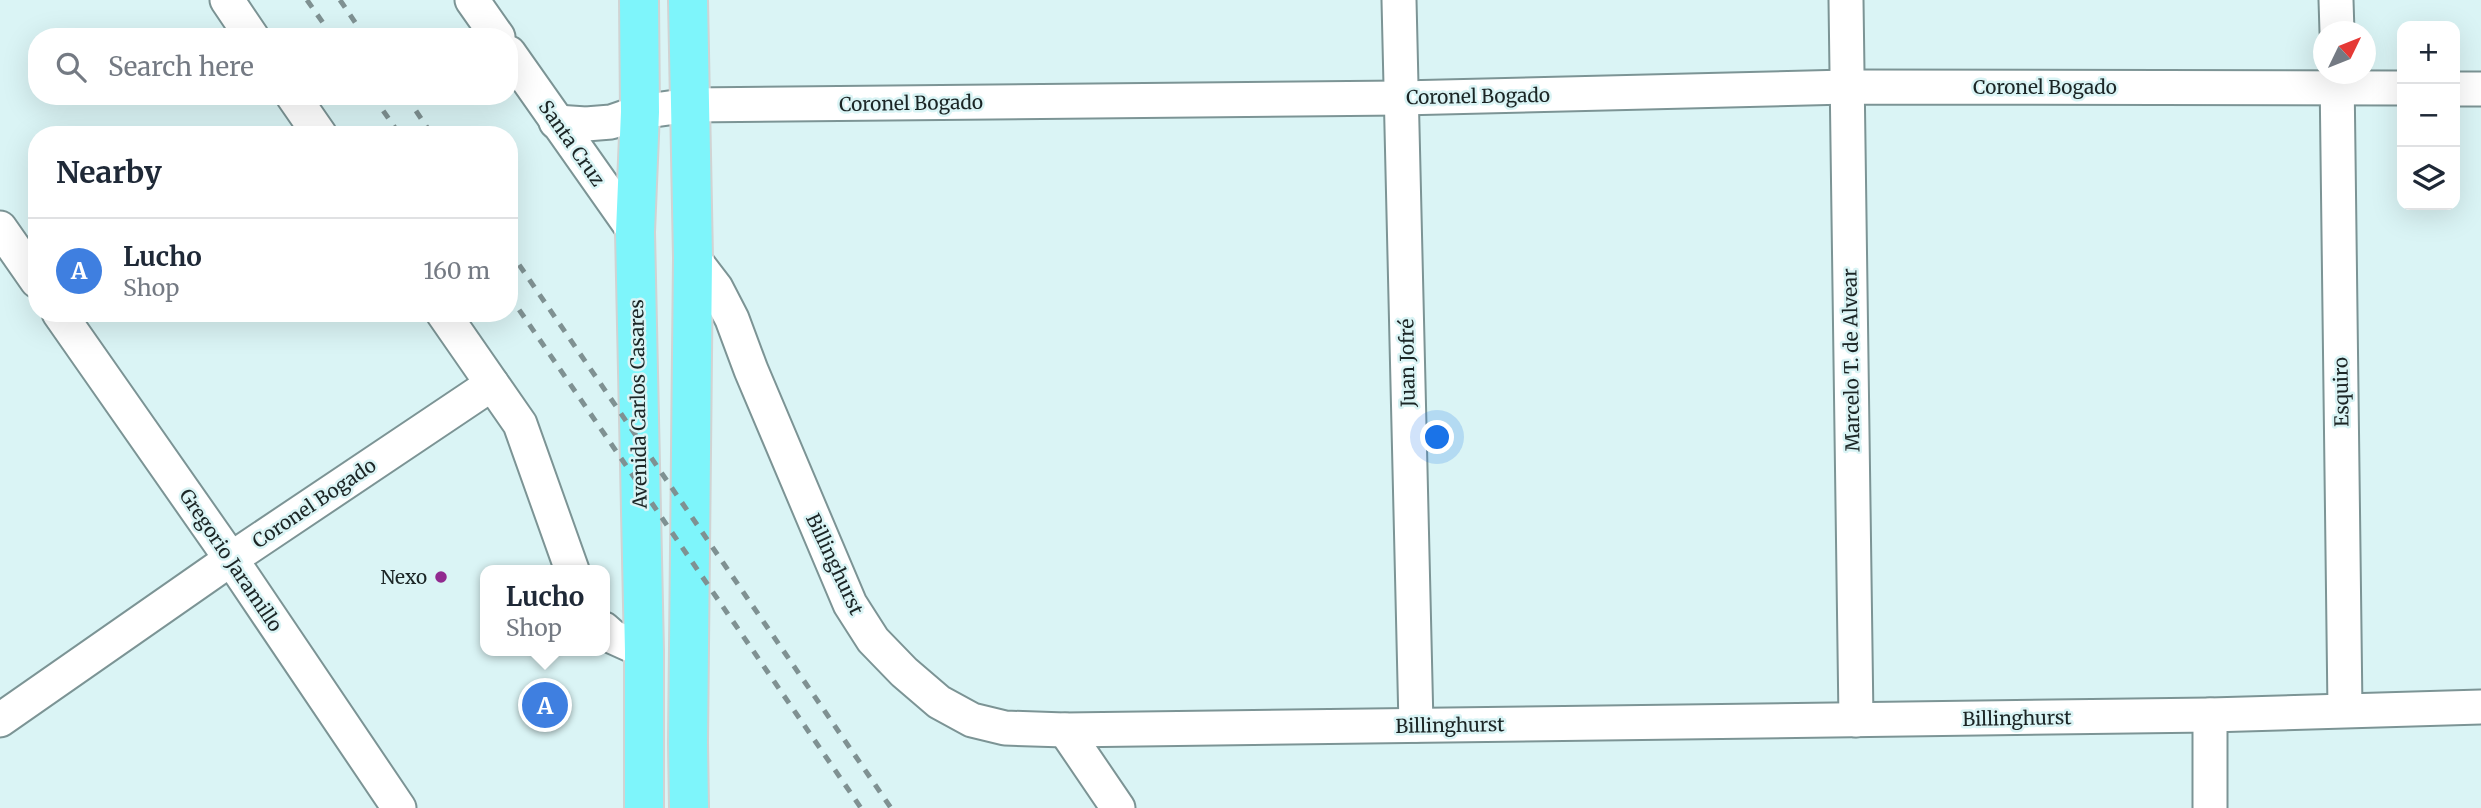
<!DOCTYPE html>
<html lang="en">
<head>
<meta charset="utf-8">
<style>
	:root { --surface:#fff; --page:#f2f2f3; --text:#1f2937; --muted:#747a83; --line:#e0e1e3; --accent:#912a8f }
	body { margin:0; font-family:Merriweather,serif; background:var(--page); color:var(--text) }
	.controls { position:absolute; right:21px; top:21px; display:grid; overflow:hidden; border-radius:14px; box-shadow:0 7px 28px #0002 }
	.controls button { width:63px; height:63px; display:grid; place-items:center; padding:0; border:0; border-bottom:2px solid var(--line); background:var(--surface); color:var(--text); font:35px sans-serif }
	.compass { position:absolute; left:2313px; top:21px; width:63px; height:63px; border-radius:50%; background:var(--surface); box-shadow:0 7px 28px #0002; rotate:47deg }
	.you { position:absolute; left:1438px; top:438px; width:24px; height:24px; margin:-18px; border:5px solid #fff; border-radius:50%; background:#1a73e8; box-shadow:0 0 0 10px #1a73e833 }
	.badge { display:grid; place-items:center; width:46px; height:46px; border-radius:50%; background:var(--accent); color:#fff; font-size:23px; font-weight:700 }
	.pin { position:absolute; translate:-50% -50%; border:4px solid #fff; box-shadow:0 2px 7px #0006 }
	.popup { position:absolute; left:480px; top:565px; width:130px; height:91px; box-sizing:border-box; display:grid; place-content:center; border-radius:14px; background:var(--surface); filter:drop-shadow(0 2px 5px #0005); font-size:23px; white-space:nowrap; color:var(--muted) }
	.popup b { font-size:26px; color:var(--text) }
	.popup::after { content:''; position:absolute; left:50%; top:100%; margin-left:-14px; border:14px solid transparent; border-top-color:var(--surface) }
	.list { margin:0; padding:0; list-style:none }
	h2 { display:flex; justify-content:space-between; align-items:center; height:91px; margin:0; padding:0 28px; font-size:30px }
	h2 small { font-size:23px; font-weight:400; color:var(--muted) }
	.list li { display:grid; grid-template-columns:46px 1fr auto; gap:21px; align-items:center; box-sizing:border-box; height:105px; padding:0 28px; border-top:2px solid var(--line) }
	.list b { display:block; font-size:26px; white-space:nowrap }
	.list p { margin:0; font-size:23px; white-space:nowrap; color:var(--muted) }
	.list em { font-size:23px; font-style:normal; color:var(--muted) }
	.icon { flex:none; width:38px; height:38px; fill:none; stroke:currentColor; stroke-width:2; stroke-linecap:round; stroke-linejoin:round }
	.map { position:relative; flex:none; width:2481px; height:808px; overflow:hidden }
	.search { position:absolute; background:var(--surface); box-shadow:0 7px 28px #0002; left:28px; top:28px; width:490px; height:77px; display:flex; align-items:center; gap:18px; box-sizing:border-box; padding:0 24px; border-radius:28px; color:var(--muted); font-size:26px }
	.panel { position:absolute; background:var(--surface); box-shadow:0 7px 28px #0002; left:28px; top:126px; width:490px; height:196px; border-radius:28px }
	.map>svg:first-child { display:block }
</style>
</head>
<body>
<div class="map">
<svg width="2481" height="808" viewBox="0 0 2481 808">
	<rect width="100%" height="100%" fill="#daf4f5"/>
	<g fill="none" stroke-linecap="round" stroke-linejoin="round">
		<defs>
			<g id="minor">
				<path d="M227 0 252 37"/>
				<path d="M472 0 498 37"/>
				<path d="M1399 0 1416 725"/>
				<path d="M1846 0 1856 720"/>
				<path d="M2336 0 2337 32"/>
				<path d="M509 53 635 232"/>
				<path d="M2337 74 2345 710"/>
				<path d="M2455 89H2481"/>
				<path d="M293 96 320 135"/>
				<path d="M556 122 586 124 611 122 640 112 690 105 1401 98 1847 87 2402 88"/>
				<path d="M0 228 37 281"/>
				<path d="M693 258 716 288 732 319 751 370 850 604 873 640 904 672 939 702 972 720 1005 728 1065 730 2210 715 2481 707"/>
				<path d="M59 313 231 559 399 808"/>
				<path d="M443 313 520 424 572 570"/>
				<path d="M604 629 613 637 644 651"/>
				<path d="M2210 715V808"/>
				<path d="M0 720 231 559 492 384"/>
				<path d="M1065 730 1118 808"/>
			</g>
			<g id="primary">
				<path d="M639 0 640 112 635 232 644 651V808"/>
				<path d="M688 0 693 258 688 743 689 808"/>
			</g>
		</defs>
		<!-- minor casing -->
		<use href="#minor" stroke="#7c9495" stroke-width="37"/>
		<!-- primary casing -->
		<use href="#primary" stroke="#d1d3d3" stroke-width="42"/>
		<!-- minor -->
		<use href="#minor" stroke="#fff" stroke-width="33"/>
		<!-- primary -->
		<use href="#primary" stroke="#7ef5fb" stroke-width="38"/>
		<!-- rail -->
		<g stroke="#7f9192" stroke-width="5" stroke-dasharray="9 9" stroke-linecap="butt">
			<path d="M307 0 333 37"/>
			<path d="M340 0 365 37"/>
			<path d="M373 96 400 135"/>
			<path d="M406 96 432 135"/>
			<path d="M509 250 891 808"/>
			<path d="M509 295 861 808"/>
		</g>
	</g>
	<!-- markers -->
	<circle fill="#912a8f" stroke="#daf4f5" stroke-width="2.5" cx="441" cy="577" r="7"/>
	<g text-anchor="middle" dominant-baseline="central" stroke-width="5" stroke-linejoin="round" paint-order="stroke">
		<!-- street labels -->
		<g font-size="19" fill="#1b2525" stroke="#daf4f5">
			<text x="2045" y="87">Coronel Bogado</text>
			<text transform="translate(1478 96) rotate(-1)">Coronel Bogado</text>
			<text transform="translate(911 103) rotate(-1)">Coronel Bogado</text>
			<text transform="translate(572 143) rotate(55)">Santa Cruz</text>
			<text transform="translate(1851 360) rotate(-91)">Marcelo T. de Alvear</text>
			<text transform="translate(1407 363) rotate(-91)">Juan Jofré</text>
			<text transform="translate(2341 392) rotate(-91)">Esquiro</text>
			<text transform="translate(638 404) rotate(-91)">Avenida Carlos Casares</text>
			<text transform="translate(314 503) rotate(-34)">Coronel Bogado</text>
			<text transform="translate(231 560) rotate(56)">Gregorio Jaramillo</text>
			<text transform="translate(835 564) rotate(65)">Billinghurst</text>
			<text transform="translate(2017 718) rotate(-1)">Billinghurst</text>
			<text transform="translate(1450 725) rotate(-1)">Billinghurst</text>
		</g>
		<!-- poi labels -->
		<g font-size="19" fill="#1b2525" stroke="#daf4f5" text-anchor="end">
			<text x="427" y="577">Nexo</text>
		</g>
	</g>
</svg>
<div class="controls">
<button>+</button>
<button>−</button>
<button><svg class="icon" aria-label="layers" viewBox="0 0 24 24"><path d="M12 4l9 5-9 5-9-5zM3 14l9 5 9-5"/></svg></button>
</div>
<svg class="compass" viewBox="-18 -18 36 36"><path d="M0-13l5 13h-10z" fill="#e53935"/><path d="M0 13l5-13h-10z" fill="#747a83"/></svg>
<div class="you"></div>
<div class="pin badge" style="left:545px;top:705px;background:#3f7fe0">A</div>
<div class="popup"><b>Lucho</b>Shop</div>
<div class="search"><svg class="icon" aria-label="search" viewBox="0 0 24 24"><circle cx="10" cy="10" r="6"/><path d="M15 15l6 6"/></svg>Search here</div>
<section class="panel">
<h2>Nearby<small></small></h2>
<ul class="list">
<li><span class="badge" style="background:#3f7fe0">A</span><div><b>Lucho</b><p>Shop</p></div><em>160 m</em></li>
</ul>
</section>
</div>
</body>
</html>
